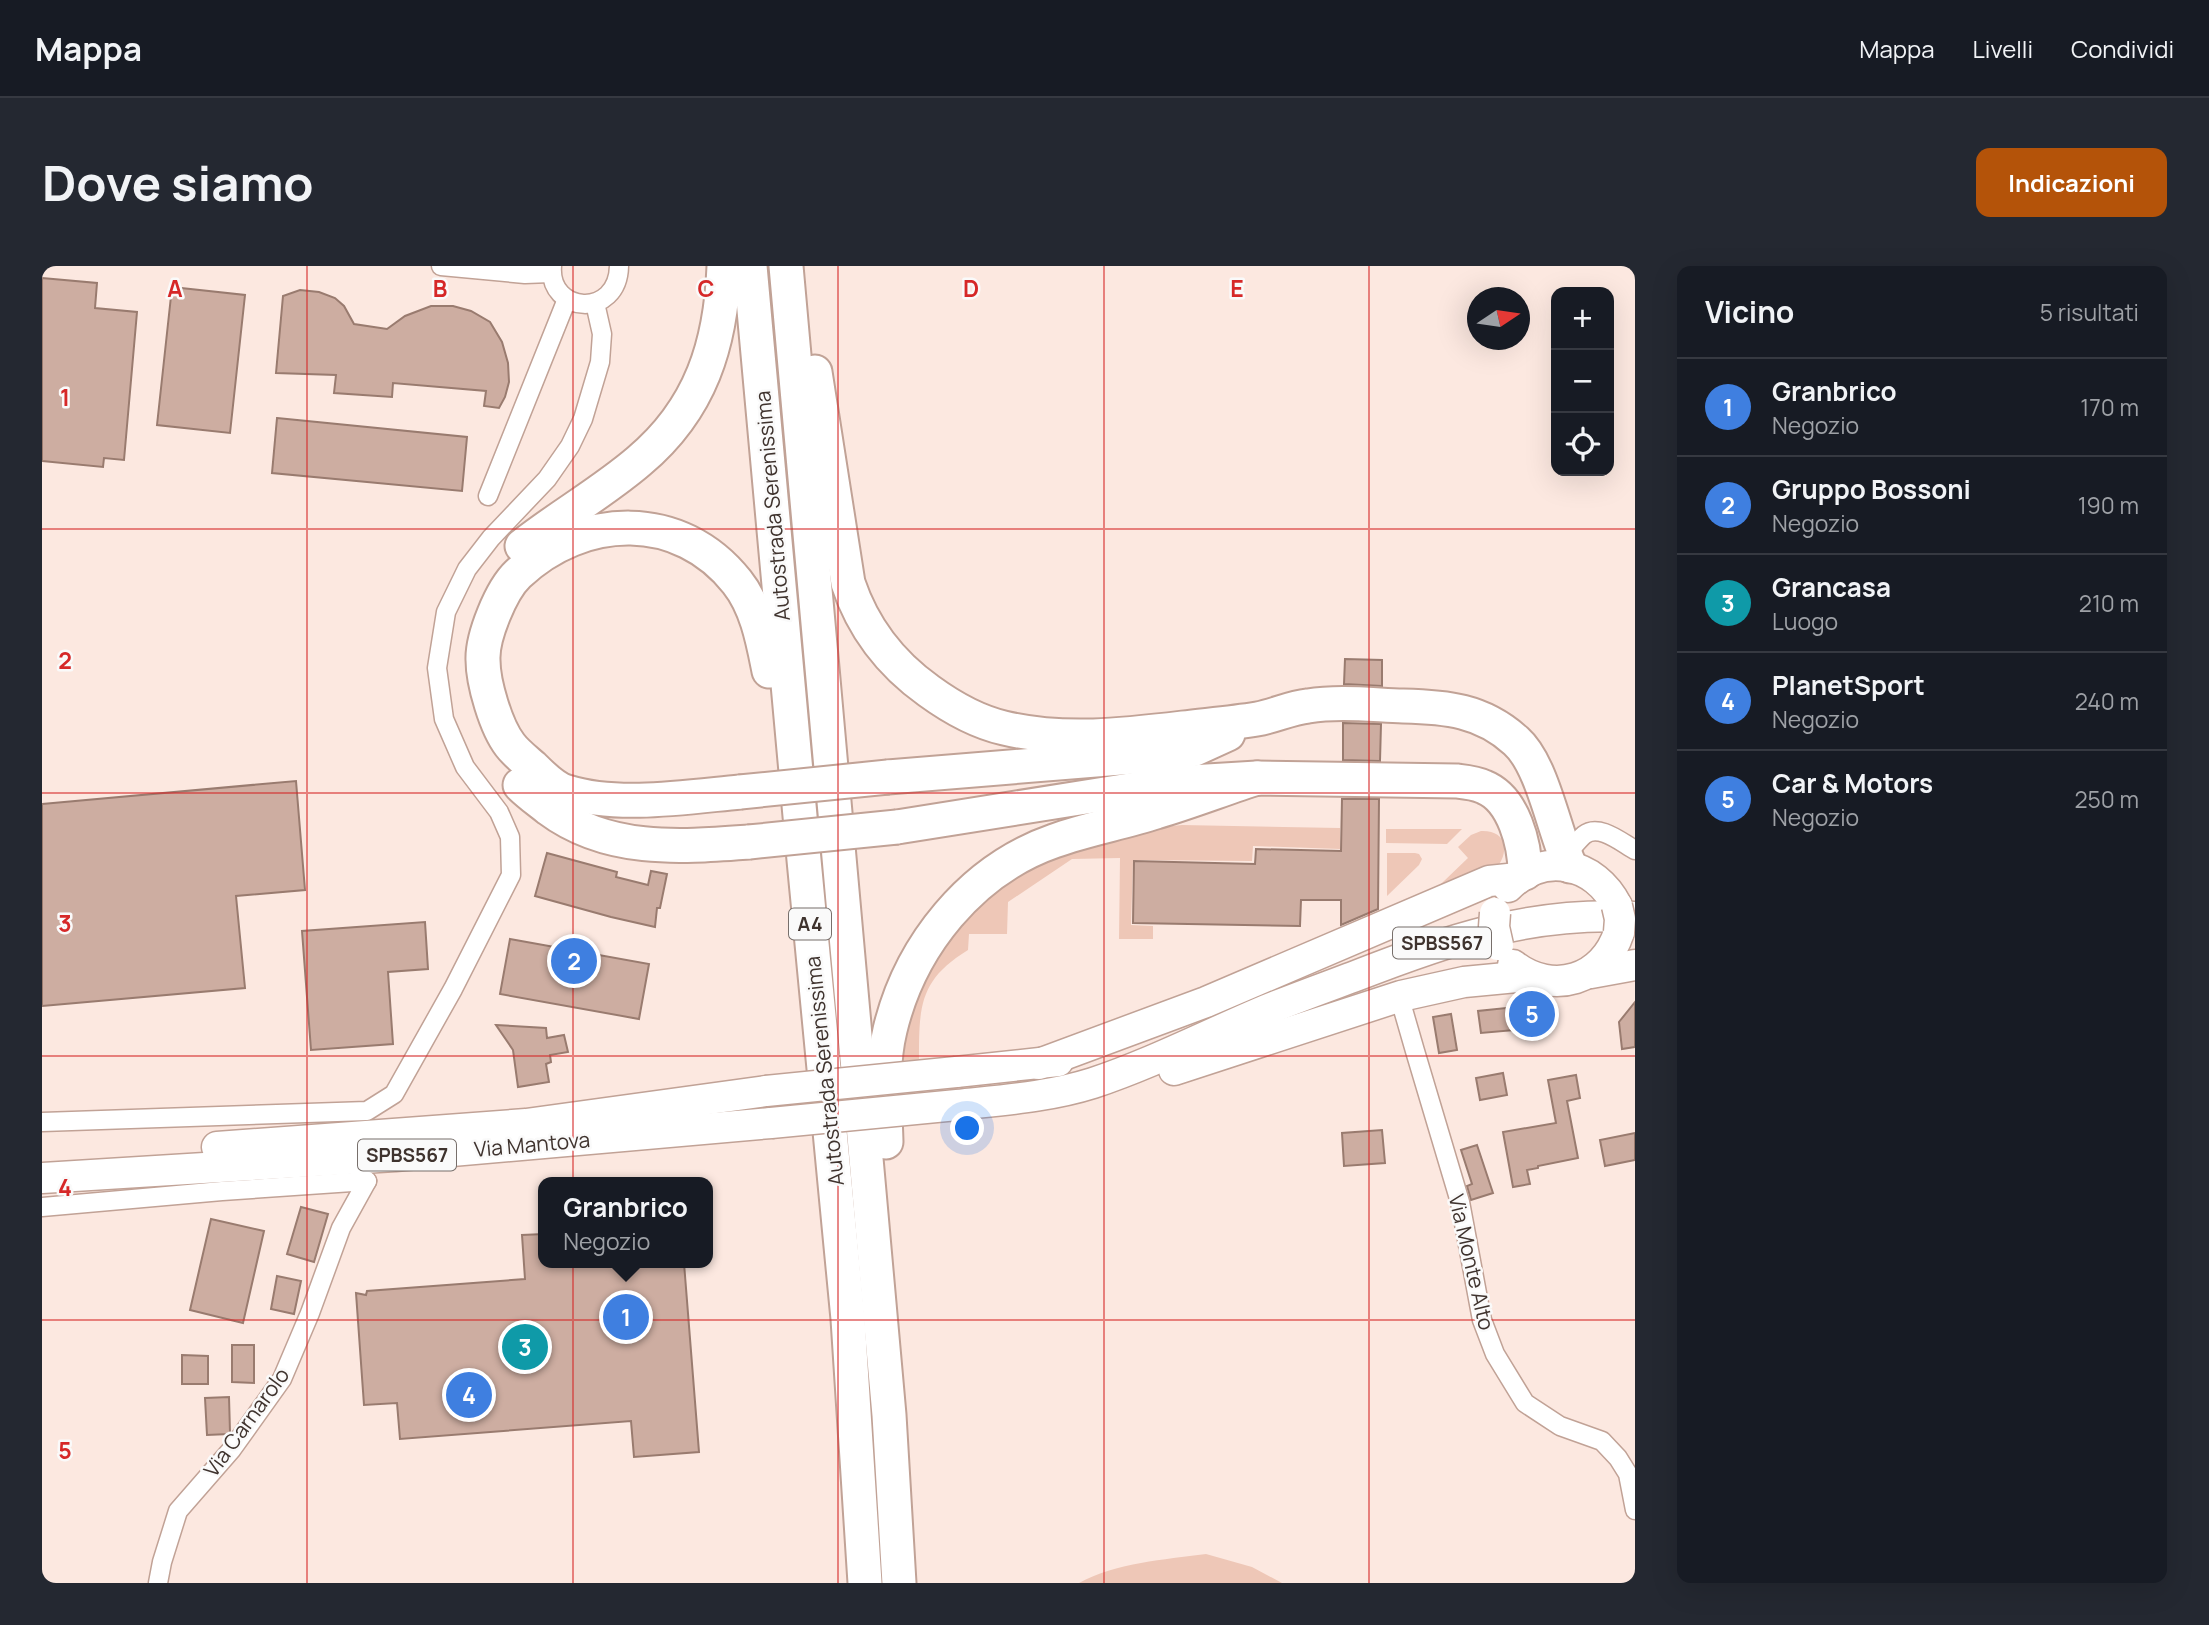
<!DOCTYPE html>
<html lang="it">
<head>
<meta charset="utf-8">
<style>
	:root { --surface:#171b24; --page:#242831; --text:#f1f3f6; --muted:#9ea1a6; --line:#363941; --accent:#b45309 }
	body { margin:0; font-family:Manrope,sans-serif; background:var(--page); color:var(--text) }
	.controls { position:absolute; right:21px; top:21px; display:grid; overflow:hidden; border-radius:14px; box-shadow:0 7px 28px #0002 }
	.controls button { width:63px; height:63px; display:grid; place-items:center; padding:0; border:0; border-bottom:2px solid var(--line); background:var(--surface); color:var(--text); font:35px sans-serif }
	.compass { position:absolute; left:1425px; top:21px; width:63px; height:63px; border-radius:50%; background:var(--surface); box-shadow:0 7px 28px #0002; rotate:77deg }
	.you { position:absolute; left:926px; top:863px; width:24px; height:24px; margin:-18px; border:5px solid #fff; border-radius:50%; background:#1a73e8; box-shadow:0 0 0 10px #1a73e833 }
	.badge { display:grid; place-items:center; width:46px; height:46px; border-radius:50%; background:var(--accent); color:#fff; font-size:23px; font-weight:700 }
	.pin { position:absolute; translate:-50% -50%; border:4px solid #fff; box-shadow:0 2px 7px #0006 }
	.popup { position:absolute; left:496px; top:911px; width:175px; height:91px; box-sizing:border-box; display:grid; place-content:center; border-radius:14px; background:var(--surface); filter:drop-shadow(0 2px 5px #0005); font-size:23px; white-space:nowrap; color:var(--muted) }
	.popup b { font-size:26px; color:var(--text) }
	.popup::after { content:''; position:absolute; left:50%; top:100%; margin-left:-14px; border:14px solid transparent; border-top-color:var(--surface) }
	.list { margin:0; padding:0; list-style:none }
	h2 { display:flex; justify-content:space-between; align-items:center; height:91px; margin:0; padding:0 28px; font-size:30px }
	h2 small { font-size:23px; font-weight:400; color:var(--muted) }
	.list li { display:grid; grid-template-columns:46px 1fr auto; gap:21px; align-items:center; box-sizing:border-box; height:98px; padding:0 28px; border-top:2px solid var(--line) }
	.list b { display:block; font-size:26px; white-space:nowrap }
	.list p { margin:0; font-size:23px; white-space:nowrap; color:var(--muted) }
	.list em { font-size:23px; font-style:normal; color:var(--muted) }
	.icon { flex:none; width:38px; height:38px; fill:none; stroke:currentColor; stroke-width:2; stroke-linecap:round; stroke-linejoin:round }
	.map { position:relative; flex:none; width:1593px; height:1317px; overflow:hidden; border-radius:14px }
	header { display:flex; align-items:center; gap:42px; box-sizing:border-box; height:98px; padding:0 35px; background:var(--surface); border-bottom:2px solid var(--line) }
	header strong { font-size:33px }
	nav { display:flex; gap:38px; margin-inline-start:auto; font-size:24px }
	.intro { display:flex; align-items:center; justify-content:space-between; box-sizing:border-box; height:168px; padding:0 42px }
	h1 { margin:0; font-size:49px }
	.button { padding:18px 32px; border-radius:14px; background:var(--accent); color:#fff; font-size:24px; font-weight:700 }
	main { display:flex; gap:42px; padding:0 42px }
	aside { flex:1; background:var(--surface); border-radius:14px; box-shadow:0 7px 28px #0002 }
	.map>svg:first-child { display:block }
</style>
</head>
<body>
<header>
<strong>Mappa</strong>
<nav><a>Mappa</a><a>Livelli</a><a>Condividi</a></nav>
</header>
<div class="intro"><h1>Dove siamo</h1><a class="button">Indicazioni</a></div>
<main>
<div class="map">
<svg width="1593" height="1317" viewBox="0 0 1593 1317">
	<rect width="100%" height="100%" fill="#fce8e0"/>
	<!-- green -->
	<g fill="#eec7b7">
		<path d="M1140 559 1298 562V583L1211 580 1210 595 1091 594 1089 659 1111 660V673H1077L1078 592 1030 593 966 636 965 668H927L926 684C877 714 877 741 877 794L855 795C862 772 866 746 876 723 890 692 924 648 951 627 997 589 1082 565 1140 559Z"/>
		<path d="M1344 563H1420L1405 578 1344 577Z"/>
		<path d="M1439 565C1466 564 1468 587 1453 604L1377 639 1426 592 1416 581 1429 569Z"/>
		<path d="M1345 587H1373L1377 588 1380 593 1377 599 1345 630Z"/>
		<path d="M1164 1288 1210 1301 1240 1317H1037C1076 1296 1121 1294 1164 1288Z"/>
	</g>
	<!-- building -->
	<g fill="#cdada1" stroke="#997b6f" stroke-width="2">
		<path d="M0 12 55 17 53 42 95 46 82 194 62 192 61 201 0 195Z"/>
		<path d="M130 21 203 29 188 167 115 159Z"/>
		<path d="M258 24 277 26 293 32 302 40 312 58 345 63 363 50 389 40H411L429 45 448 56 460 76 466 97 467 116 463 131 457 142 442 140 444 125 351 117 350 131 292 127 294 109 234 107 241 30Z"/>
		<path d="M235 152 425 171 420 225 230 207Z"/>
		<path d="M1303 393 1340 394V420L1302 418Z"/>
		<path d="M1301 457 1339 458 1338 495 1301 494Z"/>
		<path d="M254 515 263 624 194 630 203 722 0 740V538Z"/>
		<path d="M1300 533H1337L1336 643 1299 659V634H1259L1258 660 1091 657 1092 595 1213 598 1214 583 1299 585Z"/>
		<path d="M505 587 575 606 574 611 606 619 609 605 625 608 618 642H615L613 661 569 651 493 630Z"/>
		<path d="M383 656 386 703 346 706 351 778 269 784 260 665Z"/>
		<path d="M468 673 607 698 597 753 458 728Z"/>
		<path d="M1593 736V781L1580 783 1577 756Z"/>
		<path d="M1464 742 1465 746 1507 743 1508 761 1439 767 1436 745Z"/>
		<path d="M1409 748 1415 784 1397 787 1391 751Z"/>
		<path d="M454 759 504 762 505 772 522 769 526 786 508 789 509 796 504 798 507 816 476 821 471 784Z"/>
		<path d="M1461 807 1465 829 1438 834 1434 812Z"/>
		<path d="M1534 809 1538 832 1525 835 1536 892 1496 900V902L1485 904 1488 918 1471 921 1461 866 1514 857 1506 814Z"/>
		<path d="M1340 864 1343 897 1302 900 1300 867Z"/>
		<path d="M1593 867V894L1563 900 1558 874Z"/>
		<path d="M1435 879 1451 927 1429 934 1425 920 1430 918 1419 884Z"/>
		<path d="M259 941 286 948 272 996 245 988Z"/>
		<path d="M169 953 222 965 201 1057 148 1044Z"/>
		<path d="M502 968V997H642L657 1186 592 1191 589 1155 358 1173 355 1137 322 1139 314 1027 324 1029 325 1025 483 1013 480 969Z"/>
		<path d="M235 1010 259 1015 252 1048 229 1043Z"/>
		<path d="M190 1079H212V1117L190 1116Z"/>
		<path d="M140 1089 166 1090V1118H140Z"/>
		<path d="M187 1131 188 1166 187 1168 165 1169 163 1132Z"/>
	</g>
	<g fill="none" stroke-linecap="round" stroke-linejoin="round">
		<defs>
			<g id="minor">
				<path d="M399 0 483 8 509 7"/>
				<path d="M510 0C506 48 576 53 577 0"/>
				<path d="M446 230 525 33"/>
				<path d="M1523 589C1530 583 1535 575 1542 569 1557 557 1580 577 1593 584"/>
				<path d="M1359 730 1360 740 1373 785 1418 936 1440 1054 1453 1088 1483 1137 1518 1160 1560 1175 1576 1192 1586 1208 1593 1244"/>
				<path d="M0 856 325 845 352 828 411 723 469 609 468 571 457 546 423 501 402 453 395 402 404 346 425 303 449 272 505 213 528 180 541 153 558 96 560 68 553 37"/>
				<path d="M0 941 180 925 325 915"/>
				<path d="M116 1317 120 1296 136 1245 190 1183 240 1113 268 1047 299 962 325 915"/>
			</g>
			<g id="trunk">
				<path d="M1466 621C1502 585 1553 596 1575 640"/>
				<path d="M1471 699C1511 730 1562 714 1577 666"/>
				<path d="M1549 707 1593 699"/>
				<path d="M997 798 1164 736 1447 615 1476 612"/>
				<path d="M1132 804 1359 730 1422 716 1485 710"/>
				<path d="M914 806 1016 795"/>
				<path d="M915 839C960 834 1007 831 1051 817 1108 798 1161 771 1217 747 1248 734 1279 723 1311 711 1406 674 1488 645 1593 651"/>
				<path d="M175 881 484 858 724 825"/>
				<path d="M0 912 353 890 729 857"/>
			</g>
			<g id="motorway">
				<path d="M708 0 762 594 806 1053 823 1317"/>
				<path d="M744 0 847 1149 857 1317"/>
				<path d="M773 106 806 317C821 362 849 398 887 425 909 441 936 456 962 462 1021 476 1082 469 1141 462 1166 459 1190 457 1215 453 1232 450 1248 442 1266 440 1297 435 1330 439 1361 440 1404 441 1440 444 1474 475 1501 499 1512 566 1528 600"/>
				<path d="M480 280C518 250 561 226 597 195 659 143 679 78 682 0"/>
				<path d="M846 511 1128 488 1153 483 1186 468"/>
				<path d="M478 519C487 528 497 535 507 543 566 587 638 581 707 576"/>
				<path d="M698 526C645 531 576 542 525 526 513 523 500 510 491 501 483 494 474 487 468 479 454 461 441 417 441 394 440 371 459 324 476 308 541 247 638 244 695 316 715 341 721 375 727 405"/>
				<path d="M855 561 1132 517 1215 512 1415 515C1424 516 1434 517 1442 521 1472 533 1483 579 1483 607"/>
				<path d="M844 876C843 839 839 801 848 764 868 680 929 604 1012 575 1045 563 1080 557 1114 546 1148 536 1181 523 1215 512"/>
			</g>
		</defs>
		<!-- minor casing -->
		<use href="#minor" stroke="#c1a296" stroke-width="21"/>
		<!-- trunk casing -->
		<use href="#trunk" stroke="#c1a296" stroke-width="33"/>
		<!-- motorway casing -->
		<use href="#motorway" stroke="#c1a296" stroke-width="37"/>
		<!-- minor -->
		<use href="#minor" stroke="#fff" stroke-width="18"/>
		<!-- trunk -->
		<use href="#trunk" stroke="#fff" stroke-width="30"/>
		<!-- motorway -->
		<use href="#motorway" stroke="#fff" stroke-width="33"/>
		<defs>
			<g id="trunk-bridge">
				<path d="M1575 640 1578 653 1577 666"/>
				<path d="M1453 647 1452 661 1456 679"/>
				<path d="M724 825 914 806"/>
				<path d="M729 857 915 839"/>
			</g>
			<g id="motorway-bridge">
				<path d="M698 526 846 511"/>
				<path d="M707 576 855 561"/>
			</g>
		</defs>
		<!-- trunk-bridge casing -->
		<use href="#trunk-bridge" stroke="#c1a296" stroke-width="33" stroke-linecap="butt"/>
		<!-- motorway-bridge casing -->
		<use href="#motorway-bridge" stroke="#c1a296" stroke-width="37" stroke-linecap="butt"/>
		<!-- trunk-bridge -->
		<use href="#trunk-bridge" stroke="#fff" stroke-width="30"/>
		<!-- motorway-bridge -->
		<use href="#motorway-bridge" stroke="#fff" stroke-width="33"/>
	</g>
	<!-- grid -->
	<path fill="none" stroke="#d62828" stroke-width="2" stroke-opacity="0.55" d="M265 0V1317M531 0V1317M796 0V1317M1062 0V1317M1327 0V1317M0 263H1593M0 527H1593M0 790H1593M0 1054H1593"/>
	<g text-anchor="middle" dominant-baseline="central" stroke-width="5" stroke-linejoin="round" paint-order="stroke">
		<!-- shield labels -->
		<g fill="#fafafa" stroke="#776f6b" stroke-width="2">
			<rect x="747" y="642.5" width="42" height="31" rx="5"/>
			<rect x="1351" y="661.5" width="98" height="31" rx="5"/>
			<rect x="316" y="873.5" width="98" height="31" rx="5"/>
		</g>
		<g font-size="19" font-weight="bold" fill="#3f332e">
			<text x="768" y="658">A4</text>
			<text x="1400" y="677">SPBS567</text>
			<text x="365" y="889">SPBS567</text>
		</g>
		<!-- street labels -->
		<g font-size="21" fill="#3f332e" stroke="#fafafa">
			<text transform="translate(730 240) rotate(-95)">Autostrada Serenissima</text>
			<text transform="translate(782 805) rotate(-96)">Autostrada Serenissima</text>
			<text transform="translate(490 878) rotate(-5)">Via Mantova</text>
			<text transform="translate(1430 996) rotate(77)">Via Monte Alto</text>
			<text transform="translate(204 1156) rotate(-54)">Via Carnarolo</text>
		</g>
	</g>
	<g font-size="23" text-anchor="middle" font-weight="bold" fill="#d62828" stroke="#fafafa" stroke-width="5" stroke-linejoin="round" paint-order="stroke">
		<text x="133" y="31">A</text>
		<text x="398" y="31">B</text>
		<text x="664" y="31">C</text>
		<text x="929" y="31">D</text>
		<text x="1195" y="31">E</text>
		<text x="23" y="140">1</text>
		<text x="23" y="403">2</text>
		<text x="23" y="666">3</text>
		<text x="23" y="930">4</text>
		<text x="23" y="1193">5</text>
	</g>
</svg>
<div class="controls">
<button>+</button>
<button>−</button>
<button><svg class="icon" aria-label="locate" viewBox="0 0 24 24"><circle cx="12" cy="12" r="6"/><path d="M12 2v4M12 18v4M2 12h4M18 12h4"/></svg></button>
</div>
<svg class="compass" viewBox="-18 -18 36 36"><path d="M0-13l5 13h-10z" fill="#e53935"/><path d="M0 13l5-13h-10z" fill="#9ea1a6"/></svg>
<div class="you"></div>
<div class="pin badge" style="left:584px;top:1051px;background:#3f7fe0">1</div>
<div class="popup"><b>Granbrico</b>Negozio</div>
<div class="pin badge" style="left:532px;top:695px;background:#3f7fe0">2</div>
<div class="pin badge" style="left:483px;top:1081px;background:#0f9aa8">3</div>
<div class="pin badge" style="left:427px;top:1129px;background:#3f7fe0">4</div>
<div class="pin badge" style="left:1490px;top:748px;background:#3f7fe0">5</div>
</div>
<aside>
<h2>Vicino<small>5 risultati</small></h2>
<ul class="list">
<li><span class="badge" style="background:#3f7fe0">1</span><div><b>Granbrico</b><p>Negozio</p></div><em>170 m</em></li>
<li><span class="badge" style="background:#3f7fe0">2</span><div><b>Gruppo Bossoni</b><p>Negozio</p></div><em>190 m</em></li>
<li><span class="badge" style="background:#0f9aa8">3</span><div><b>Grancasa</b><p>Luogo</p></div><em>210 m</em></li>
<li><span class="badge" style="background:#3f7fe0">4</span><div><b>PlanetSport</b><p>Negozio</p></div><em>240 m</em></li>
<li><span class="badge" style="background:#3f7fe0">5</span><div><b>Car &amp; Motors</b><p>Negozio</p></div><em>250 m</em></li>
</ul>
</aside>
</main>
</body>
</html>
